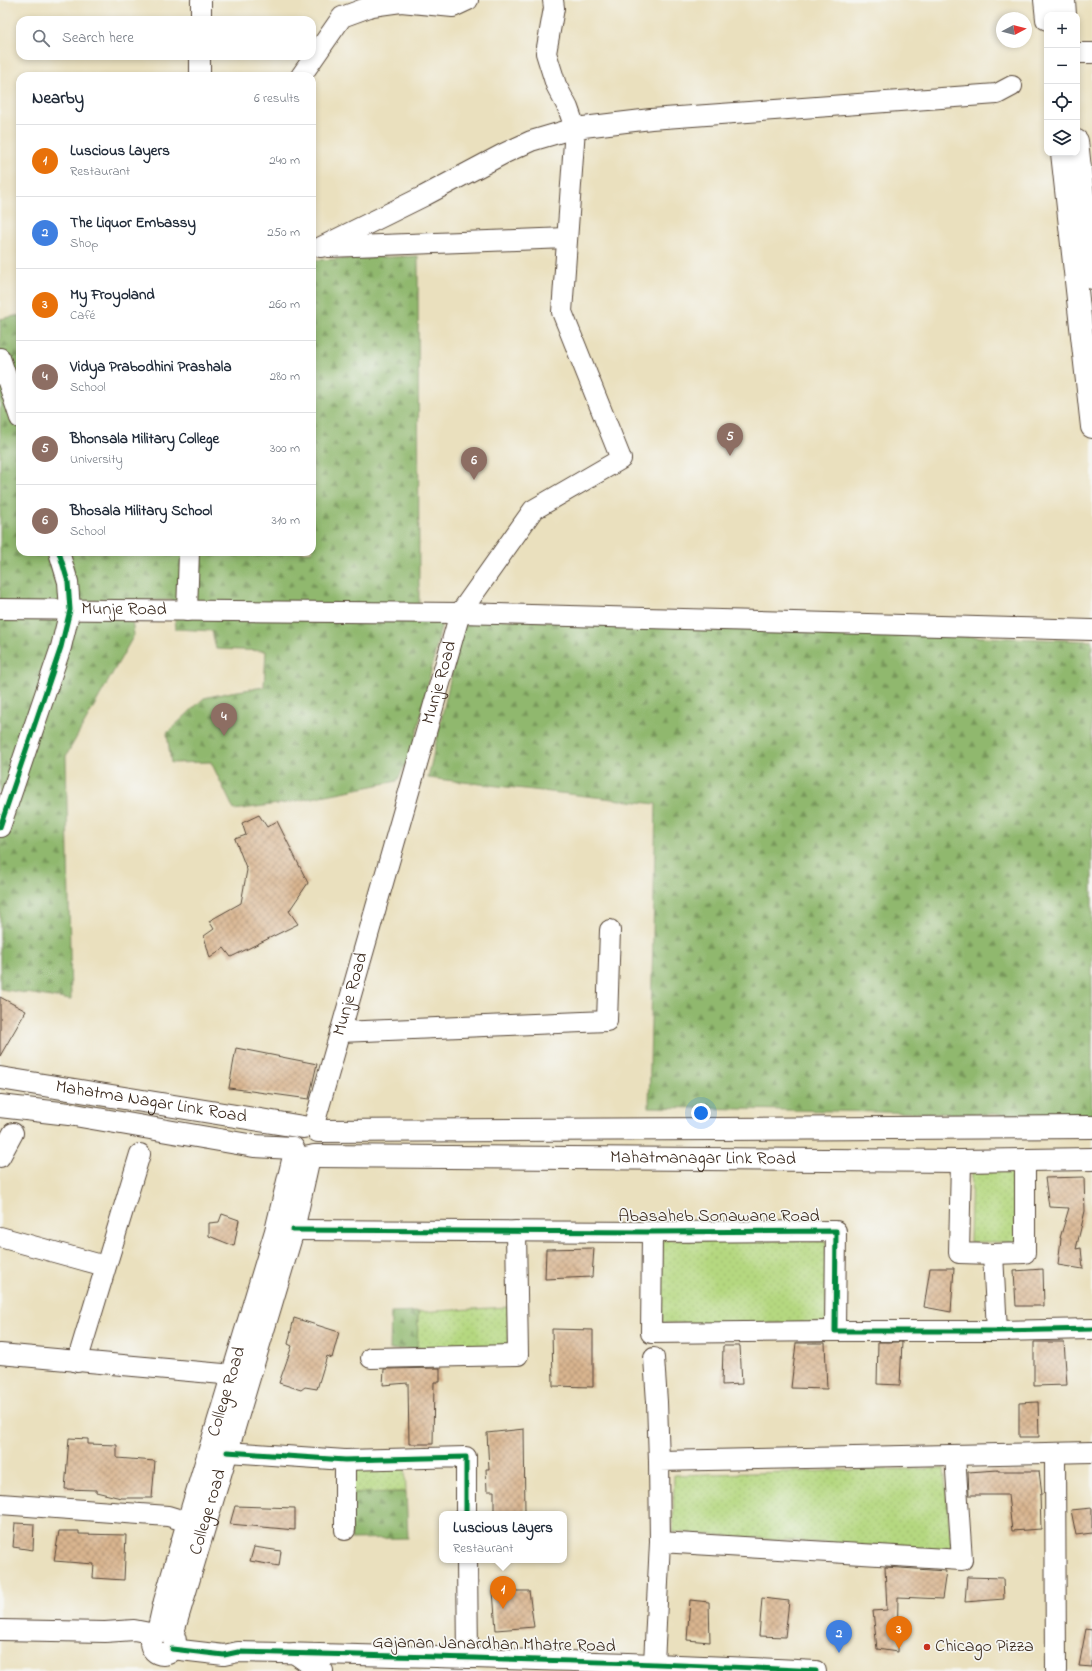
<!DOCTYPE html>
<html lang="en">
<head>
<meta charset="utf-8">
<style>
	:root { --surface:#fff; --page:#f6f6f7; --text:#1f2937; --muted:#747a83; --line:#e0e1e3; --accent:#c8321e }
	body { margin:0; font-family:"Indie Flower",sans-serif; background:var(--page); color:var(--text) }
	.controls { position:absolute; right:12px; top:12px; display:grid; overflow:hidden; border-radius:8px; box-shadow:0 2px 6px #0003 }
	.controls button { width:36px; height:36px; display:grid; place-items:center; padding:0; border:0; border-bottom:1px solid var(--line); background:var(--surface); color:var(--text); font:20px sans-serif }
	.compass { position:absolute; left:996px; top:12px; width:36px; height:36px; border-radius:50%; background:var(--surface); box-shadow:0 2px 6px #0003; rotate:83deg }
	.you { position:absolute; left:701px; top:1113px; width:14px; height:14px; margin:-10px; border:3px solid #fff; border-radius:50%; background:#1a73e8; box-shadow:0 0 0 6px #1a73e833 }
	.badge { display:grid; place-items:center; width:26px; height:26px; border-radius:50%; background:var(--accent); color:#fff; font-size:13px; font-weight:700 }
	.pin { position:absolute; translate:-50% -33px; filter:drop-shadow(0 1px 2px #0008) }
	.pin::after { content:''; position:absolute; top:21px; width:14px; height:12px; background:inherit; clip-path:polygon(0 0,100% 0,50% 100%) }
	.popup { position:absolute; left:439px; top:1511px; width:128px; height:52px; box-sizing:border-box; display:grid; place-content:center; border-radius:8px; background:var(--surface); filter:drop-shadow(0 1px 3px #0005); font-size:13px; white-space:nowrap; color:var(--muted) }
	.popup b { font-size:15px; color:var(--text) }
	.popup::after { content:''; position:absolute; left:50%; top:100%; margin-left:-8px; border:8px solid transparent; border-top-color:var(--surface) }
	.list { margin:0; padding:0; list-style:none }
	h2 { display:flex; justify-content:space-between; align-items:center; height:52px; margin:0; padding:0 16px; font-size:17px }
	h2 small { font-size:13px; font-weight:400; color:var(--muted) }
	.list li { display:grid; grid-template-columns:26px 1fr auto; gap:12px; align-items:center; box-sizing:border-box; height:72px; padding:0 16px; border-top:1px solid var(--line) }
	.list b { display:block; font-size:15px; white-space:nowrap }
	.list p { margin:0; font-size:13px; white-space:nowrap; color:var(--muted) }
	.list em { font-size:13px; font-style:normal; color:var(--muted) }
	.icon { flex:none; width:22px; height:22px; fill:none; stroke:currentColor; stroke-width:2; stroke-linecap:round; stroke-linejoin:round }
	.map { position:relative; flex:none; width:1092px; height:1671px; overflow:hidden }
	.search { position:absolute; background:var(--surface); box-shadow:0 2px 6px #0003; left:16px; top:16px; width:300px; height:44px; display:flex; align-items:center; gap:10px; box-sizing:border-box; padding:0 14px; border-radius:12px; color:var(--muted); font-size:15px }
	.panel { position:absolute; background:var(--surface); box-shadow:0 2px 6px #0003; left:16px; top:72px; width:300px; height:484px; border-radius:12px }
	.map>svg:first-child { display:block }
</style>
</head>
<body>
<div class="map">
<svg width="1092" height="1671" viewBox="0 0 1092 1671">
	<defs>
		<pattern id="green-dots" width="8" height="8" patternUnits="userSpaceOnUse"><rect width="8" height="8" fill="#b5d880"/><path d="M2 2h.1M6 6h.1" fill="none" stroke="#9dba6e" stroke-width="1.8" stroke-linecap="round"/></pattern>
		<pattern id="forest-firs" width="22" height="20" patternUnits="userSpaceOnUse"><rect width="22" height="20" fill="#90b86e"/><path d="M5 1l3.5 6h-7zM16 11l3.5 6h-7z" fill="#77965a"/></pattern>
		<pattern id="building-cross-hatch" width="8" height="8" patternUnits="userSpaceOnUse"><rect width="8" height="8" fill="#d9b58f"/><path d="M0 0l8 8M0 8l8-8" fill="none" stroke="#b19374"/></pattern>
	</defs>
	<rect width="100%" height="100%" fill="#f6f6f2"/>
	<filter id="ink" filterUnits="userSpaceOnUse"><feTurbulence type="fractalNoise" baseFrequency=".025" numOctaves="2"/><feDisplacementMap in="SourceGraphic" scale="8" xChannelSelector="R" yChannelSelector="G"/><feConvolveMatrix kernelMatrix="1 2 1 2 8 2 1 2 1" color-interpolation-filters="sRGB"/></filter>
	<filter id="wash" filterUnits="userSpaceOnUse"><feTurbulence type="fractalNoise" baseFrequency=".012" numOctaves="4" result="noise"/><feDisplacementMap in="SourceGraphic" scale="16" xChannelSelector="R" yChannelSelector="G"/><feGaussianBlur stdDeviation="0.9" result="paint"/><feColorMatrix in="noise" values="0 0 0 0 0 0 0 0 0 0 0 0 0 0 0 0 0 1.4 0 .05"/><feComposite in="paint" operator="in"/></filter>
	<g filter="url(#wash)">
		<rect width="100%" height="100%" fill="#eae0be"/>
		<!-- green -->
		<g fill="url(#green-dots)" stroke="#78814f">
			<path d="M1017 1169 1018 1242H970L972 1170Z"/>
			<path d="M662 1240 826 1241V1323H662Z"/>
			<path d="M508 1307 509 1347 417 1348 418 1312Z"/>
			<path d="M405 1467 406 1492 352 1493 353 1468Z"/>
			<path d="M944 1468 952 1552 673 1532 674 1475Z"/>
		</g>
		<!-- forest -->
		<g fill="url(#forest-firs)" stroke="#667146">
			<path d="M418 256 419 603 442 623 413 750 397 781 286 803 234 810 211 762 171 763 167 733 204 698 231 692 264 687 266 651 216 649 212 631 176 629 173 600 130 601 134 635 66 756 71 1000 0 989V319L20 315V552H312V260Z"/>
			<path d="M464 618 1092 641V1115L970 1114 649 1107 656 804 428 778Z"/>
			<path d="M418 1312 417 1348 390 1350 391 1313Z"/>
			<path d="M406 1492 408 1538 351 1539 352 1493Z"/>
		</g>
		<g id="blocks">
			<!-- building -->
			<g fill="url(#building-cross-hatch)">
				<path d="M259 815 267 827 277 821 308 883 289 911 298 924 231 957 224 948 210 958 204 936 214 929 209 921 241 903 247 870 235 839 246 835 242 823Z"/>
				<path d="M0 997 26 1011 0 1056Z"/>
				<path d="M236 1048 317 1064 309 1099 229 1088Z"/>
				<path d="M1084 1177 1085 1211 1076 1249 1081 1248 1083 1269 1058 1265 1061 1238H1060L1069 1208 1049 1207 1045 1178Z"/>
				<path d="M222 1214 239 1220 234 1246 209 1236V1223L219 1222Z"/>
				<path d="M594 1248 592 1277 545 1279 546 1249Z"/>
				<path d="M930 1268H954L951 1312 924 1307Z"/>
				<path d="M1043 1269 1044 1306H1016L1014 1271Z"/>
				<path d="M294 1318 339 1332 332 1358 327 1356 317 1389 305 1387 301 1390 279 1383 292 1346 288 1344Z"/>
				<path d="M552 1329 593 1330V1387L553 1386Z"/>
				<path d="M878 1342H902L900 1385 877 1384Z"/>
				<path d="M1034 1342H1064L1067 1385 1034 1386Z"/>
				<path d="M796 1343H825L827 1389 791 1388Z"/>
				<path d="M723 1346H740L742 1384 722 1385Z"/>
				<path d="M440 1368V1382H434L433 1444H409L408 1383 383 1385 384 1369Z"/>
				<path d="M1038 1402 1039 1437H1019V1403Z"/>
				<path d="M524 1429 525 1514H494V1491H487L486 1469H489L487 1433Z"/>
				<path d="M69 1438 88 1439V1444L117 1445V1458L155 1461 152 1498H121L96 1492V1490L65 1489Z"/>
				<path d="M998 1470V1471H1039L1042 1494H1040L1041 1529 1012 1531 1008 1495H969L968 1472Z"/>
				<path d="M235 1506 295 1508V1530L230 1524Z"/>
				<path d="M1092 1508V1533L1076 1535 1071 1510Z"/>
				<path d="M15 1523 34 1524 33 1550 13 1547Z"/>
				<path d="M59 1531H79V1534L126 1535 124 1580 93 1578 94 1564 54 1561Z"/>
				<path d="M254 1547 281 1551 279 1566 250 1561Z"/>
				<path d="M885 1567 946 1571 942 1599 898 1597 897 1652 877 1649 873 1611 887 1610Z"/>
				<path d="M967 1577 1003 1578 1004 1599 965 1602Z"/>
				<path d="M493 1591H529L534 1627 496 1630Z"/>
				<path d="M762 1598 789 1601 785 1637 759 1636Z"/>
				<path d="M690 1600 709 1602 710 1642 687 1640Z"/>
				<path d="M1086 1629 1092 1630V1667L1079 1666Z"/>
			</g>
		</g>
	</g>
	<g filter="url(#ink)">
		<use href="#blocks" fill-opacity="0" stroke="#554536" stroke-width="1"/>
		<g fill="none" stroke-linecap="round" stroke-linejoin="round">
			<defs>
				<g id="minor">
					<path d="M401 2 453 7 468 0"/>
					<path d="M201 20V0"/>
					<path d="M1077 53H1092"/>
					<path d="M200 76V56"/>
					<path d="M301 76 342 17 372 6 401 2V0"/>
					<path d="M321 247 424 196 505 153 531 141 575 128 568 108 556 85 546 53 554 8 553 0"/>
					<path d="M328 247 567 238"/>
					<path d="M0 358 20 418"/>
					<path id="s1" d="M0 609 460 613 1092 630"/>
					<path d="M187 611 189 552"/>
					<path d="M0 827 61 647 70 610 68 582 59 552"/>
					<path d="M340 1032 607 1021 610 930"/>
					<path id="s2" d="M313 1128 460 613 533 510 621 459 562 312 575 128 651 119 997 94 1012 86"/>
					<path d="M0 1157 13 1133"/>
					<path d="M961 1161 959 1253 993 1254 997 1331"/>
					<path d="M293 1230 652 1232 836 1231 835 1331H997L1092 1329"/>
					<path d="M652 1232 651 1333 835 1331"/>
					<path d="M0 1237 105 1266"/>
					<path d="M993 1254 1025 1253V1159"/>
					<path d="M0 1354 234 1375"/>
					<path d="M371 1358 518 1355 516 1231"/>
					<path d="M654 1358 657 1402 659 1461"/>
					<path d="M77 1362 140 1154"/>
					<path d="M227 1452 345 1460 466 1457V1514"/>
					<path d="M1055 1453 1056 1671"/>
					<path d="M345 1460V1530"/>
					<path d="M0 1504 168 1516 188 1522"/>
					<path d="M660 1542 962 1560 955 1456"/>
					<path d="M467 1560 468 1658"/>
					<path d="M0 1630 105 1632 134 1630 155 1634"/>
					<path d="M172 1649 224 1655 238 1652C431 1657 623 1661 816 1671"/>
					<path d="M294 1653 315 1668 323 1671"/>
					<path d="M654 1663 660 1542 659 1461 1092 1452"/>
				</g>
				<g id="major">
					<path d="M1045 0 1047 19"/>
					<path d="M1064 0 1065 15"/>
					<path d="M1077 141 1092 278"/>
					<path d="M1062 153 1092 427"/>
					<path id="s3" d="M0 1078 303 1127"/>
					<path d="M0 1106 69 1114 254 1146 293 1148"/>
					<path d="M318 1131 1092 1127"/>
					<path id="s4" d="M314 1156 961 1161 1092 1159"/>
					<circle cx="163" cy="1642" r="12"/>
					<path id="s5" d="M158 1632 165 1601 188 1522 276 1231 295 1152"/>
					<path id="s6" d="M172 1635 293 1230 309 1157"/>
				</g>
			</defs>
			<!-- minor casing -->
			<use href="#minor" stroke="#554536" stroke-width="22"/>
			<!-- major casing -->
			<use href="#major" stroke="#554536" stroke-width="24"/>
			<!-- minor -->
			<use href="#minor" stroke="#fff" stroke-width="20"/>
			<!-- major -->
			<use href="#major" stroke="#fff" stroke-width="22"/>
			<defs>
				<g id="cycleway">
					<path d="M0 827 61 647 70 610 68 582 59 552"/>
					<path d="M293 1230 652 1232 836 1231 835 1331H997L1092 1329"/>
					<path d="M227 1452 345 1460 466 1457V1514"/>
					<path d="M172 1649 224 1655 238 1652C431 1657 623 1661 816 1671"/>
				</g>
			</defs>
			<!-- cycleway casing -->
			<use href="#cycleway" stroke="#f6f6f2" stroke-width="8"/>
			<!-- cycleway -->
			<use href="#cycleway" stroke="#00873e" stroke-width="5"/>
		</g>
	</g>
	<!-- markers -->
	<circle fill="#c8321e" stroke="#f6f6f2" stroke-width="1.5" cx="927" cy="1647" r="4"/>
	<g text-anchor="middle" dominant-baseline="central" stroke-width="3.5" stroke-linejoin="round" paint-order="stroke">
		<!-- street labels -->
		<g font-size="18" fill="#3b2a1e" stroke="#f6f6f2">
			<text stroke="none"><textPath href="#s1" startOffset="124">Munje Road</textPath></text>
			<text stroke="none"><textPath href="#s2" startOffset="463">Munje Road</textPath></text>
			<text stroke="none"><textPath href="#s2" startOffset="139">Munje Road</textPath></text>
			<text stroke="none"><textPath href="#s3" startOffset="153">Mahatma Nagar Link Road</textPath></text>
			<text stroke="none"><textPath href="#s4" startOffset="389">Mahatmanagar Link Road</textPath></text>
			<text x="719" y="1217">Abasaheb Sonawane Road</text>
			<text stroke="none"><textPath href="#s5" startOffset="250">College Road</textPath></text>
			<text stroke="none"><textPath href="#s6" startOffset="128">College road</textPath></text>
			<text transform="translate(494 1645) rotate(1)">Gajanan Janardhan Mhatre Road</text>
		</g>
		<!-- poi labels -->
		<g font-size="18" fill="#3b2a1e" stroke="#f6f6f2" text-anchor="start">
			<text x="935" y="1647">Chicago Pizza</text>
		</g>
	</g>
</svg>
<div class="controls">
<button>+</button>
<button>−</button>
<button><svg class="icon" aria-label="locate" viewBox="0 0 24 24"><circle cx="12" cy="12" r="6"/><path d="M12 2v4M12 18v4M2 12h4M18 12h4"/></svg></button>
<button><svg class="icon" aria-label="layers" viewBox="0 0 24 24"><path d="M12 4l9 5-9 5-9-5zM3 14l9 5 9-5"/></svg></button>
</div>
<svg class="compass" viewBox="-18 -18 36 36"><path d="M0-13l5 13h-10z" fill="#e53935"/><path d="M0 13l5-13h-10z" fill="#747a83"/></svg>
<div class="you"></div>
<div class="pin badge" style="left:503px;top:1609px;background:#e8710a">1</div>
<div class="popup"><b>Luscious Layers</b>Restaurant</div>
<div class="pin badge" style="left:839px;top:1653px;background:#3f7fe0">2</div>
<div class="pin badge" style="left:899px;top:1649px;background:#e8710a">3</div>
<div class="pin badge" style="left:224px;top:736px;background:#8d6e63">4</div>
<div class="pin badge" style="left:730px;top:456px;background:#8d6e63">5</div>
<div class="pin badge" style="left:474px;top:480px;background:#8d6e63">6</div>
<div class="search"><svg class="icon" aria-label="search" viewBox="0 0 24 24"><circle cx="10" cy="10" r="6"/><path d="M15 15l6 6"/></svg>Search here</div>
<section class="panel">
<h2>Nearby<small>6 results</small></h2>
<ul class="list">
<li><span class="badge" style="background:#e8710a">1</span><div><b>Luscious Layers</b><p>Restaurant</p></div><em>240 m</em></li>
<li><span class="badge" style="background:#3f7fe0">2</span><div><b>The Liquor Embassy</b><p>Shop</p></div><em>250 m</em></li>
<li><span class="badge" style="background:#e8710a">3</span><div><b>My Froyoland</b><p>Café</p></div><em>260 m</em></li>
<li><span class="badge" style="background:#8d6e63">4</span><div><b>Vidya Prabodhini Prashala</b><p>School</p></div><em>280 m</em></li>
<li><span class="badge" style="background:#8d6e63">5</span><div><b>Bhonsala Military College</b><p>University</p></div><em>300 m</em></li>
<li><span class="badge" style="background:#8d6e63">6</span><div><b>Bhosala Military School</b><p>School</p></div><em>310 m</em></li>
</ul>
</section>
</div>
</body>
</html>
